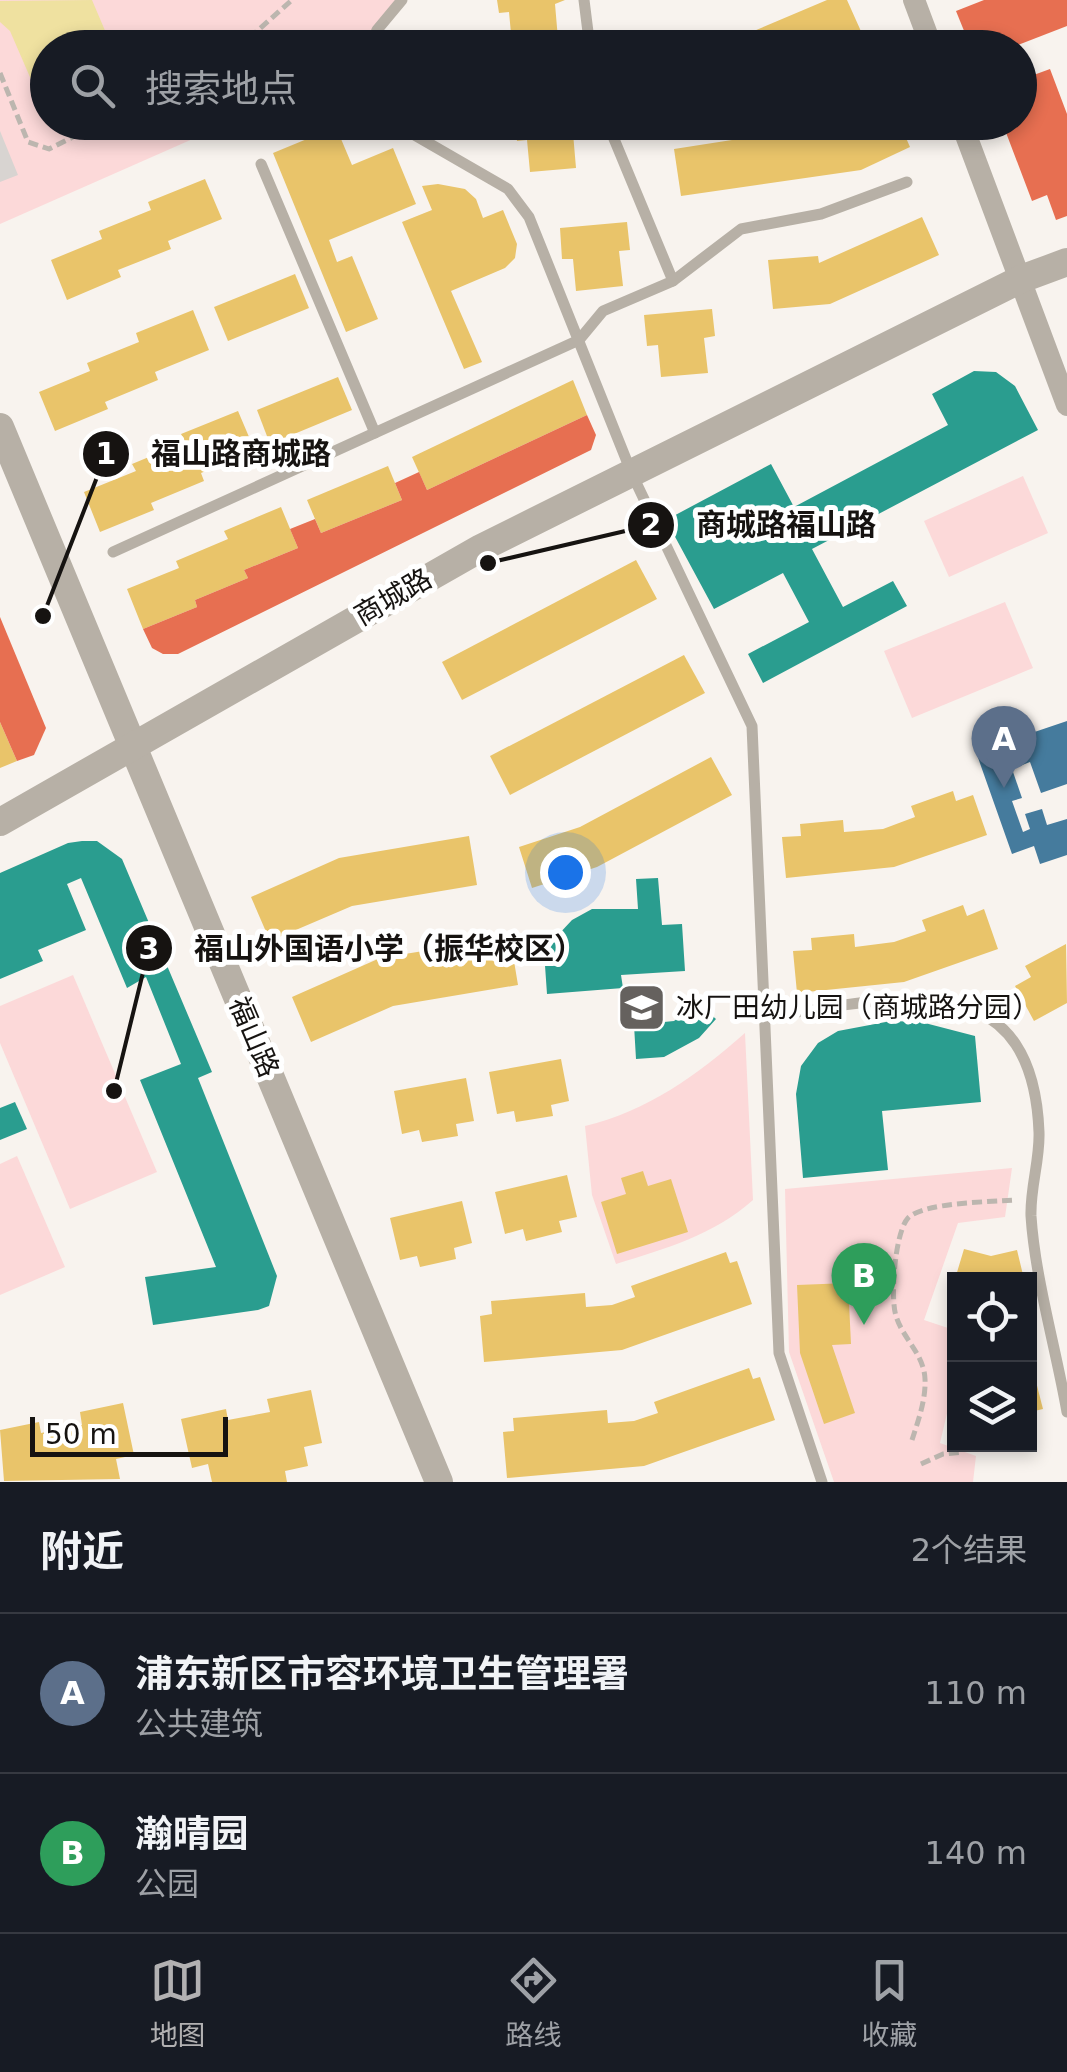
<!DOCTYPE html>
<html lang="zh">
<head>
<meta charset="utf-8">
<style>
	:root { --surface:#171b24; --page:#242831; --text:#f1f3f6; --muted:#9ea1a6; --line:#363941; --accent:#b2b1b2 }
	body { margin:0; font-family:"DejaVu Sans","Noto Sans SC",sans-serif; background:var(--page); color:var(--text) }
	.controls { position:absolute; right:30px; bottom:30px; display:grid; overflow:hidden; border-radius:0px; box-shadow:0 5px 15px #0003 }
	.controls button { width:90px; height:90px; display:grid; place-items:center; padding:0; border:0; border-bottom:2px solid var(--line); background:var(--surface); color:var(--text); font:50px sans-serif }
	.scale { position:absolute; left:30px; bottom:25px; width:198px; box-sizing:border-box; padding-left:10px; border:5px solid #161311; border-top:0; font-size:28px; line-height:35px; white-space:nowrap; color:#161311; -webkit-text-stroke:8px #fff; paint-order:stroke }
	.you { position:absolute; left:565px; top:872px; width:35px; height:35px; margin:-25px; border:8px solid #fff; border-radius:50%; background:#1a73e8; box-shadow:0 0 0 15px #1a73e833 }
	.badge { display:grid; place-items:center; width:65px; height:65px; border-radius:50%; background:var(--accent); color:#fff; font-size:32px; font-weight:700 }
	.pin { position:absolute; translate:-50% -82px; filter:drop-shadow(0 2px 5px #0008) }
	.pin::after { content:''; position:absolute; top:52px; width:35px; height:30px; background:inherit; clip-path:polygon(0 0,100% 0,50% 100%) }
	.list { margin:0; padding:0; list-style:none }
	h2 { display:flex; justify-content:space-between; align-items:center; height:130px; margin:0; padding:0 40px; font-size:42px }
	h2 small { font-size:32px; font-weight:400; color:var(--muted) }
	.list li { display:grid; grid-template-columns:65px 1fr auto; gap:30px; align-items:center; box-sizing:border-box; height:160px; padding:0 40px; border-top:2px solid var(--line) }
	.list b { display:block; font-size:38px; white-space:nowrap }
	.list p { margin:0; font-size:32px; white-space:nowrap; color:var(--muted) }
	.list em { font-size:32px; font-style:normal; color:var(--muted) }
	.icon { flex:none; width:55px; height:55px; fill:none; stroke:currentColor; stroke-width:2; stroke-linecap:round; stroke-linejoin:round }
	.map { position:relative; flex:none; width:1067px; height:1482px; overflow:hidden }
	.search { position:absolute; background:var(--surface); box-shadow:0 5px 15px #0003; left:30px; right:30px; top:30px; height:110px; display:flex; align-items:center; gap:25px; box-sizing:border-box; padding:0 35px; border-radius:55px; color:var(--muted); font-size:38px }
	.sheet { height:450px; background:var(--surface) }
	nav { display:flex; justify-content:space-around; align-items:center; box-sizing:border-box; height:140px; border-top:2px solid var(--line); background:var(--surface); font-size:28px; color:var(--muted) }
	nav a { display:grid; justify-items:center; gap:5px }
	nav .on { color:var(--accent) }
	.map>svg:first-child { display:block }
</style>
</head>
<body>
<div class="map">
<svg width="1067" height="1482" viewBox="0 0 1067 1482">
	<rect width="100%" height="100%" fill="#f8f3ee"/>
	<!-- green -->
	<g fill="#fcd9d9">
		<path d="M0 0H402L363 47 48 48V122L229 123 0 224Z"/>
		<path d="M1023 476 1048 533 949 577 924 521Z"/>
		<path d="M1005 602 1033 668 912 718 884 651Z"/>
		<path d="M73 975 157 1172 70 1209 0 1043V1006Z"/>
		<path d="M745 1033 753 1200C712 1236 667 1248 616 1264L592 1195 585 1126C648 1111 697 1075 745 1033Z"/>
		<path d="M17 1156 65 1267 0 1295V1164Z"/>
		<path d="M1012 1168 1005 1217 958 1223 924 1320 954 1330V1384L940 1443 976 1456 973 1482H834L789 1352 785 1189Z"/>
	</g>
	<!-- water -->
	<path fill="#efe1a0" d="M92 0 112 47 48 48 47 85 36 91 10 31 0 22V1Z"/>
	<!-- homes -->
	<g fill="#e9c46a">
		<path d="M497 0H565L555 4 558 39 512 44 509 12 499 13Z"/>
		<path d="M827 0H847L864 38 842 48H666L742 36Z"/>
		<path d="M515 122H583L584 132 573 133 576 168 530 172 527 140 517 141Z"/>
		<path d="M849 122H899L910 147 861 170 681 196 674 149Z"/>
		<path d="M336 127 352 165 393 148 416 204 329 240 337 262 352 256 378 319 346 332 273 153Z"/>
		<path d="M205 179 222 219 168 241 171 249 118 270 121 277 67 300 51 260 102 239 99 231 151 210 148 202Z"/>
		<path d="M438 184 465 189 476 199 483 218 503 210 517 244 515 258 505 268 451 291 482 362 464 369 402 222 432 210 422 186Z"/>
		<path d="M922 217 939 255 830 304 773 309 768 260 818 256 819 263Z"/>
		<path d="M627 222 630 250 619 251 623 286 576 291 573 259H562L560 228Z"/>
		<path d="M295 274 309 308 228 341 214 307Z"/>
		<path d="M712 309 715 336 704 338 708 373 661 377 658 345 647 346 644 315Z"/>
		<path d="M193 310 209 350 155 372 158 380 105 402 108 409 55 431 39 392 90 371 87 363 139 342 136 333Z"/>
		<path d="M338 377 352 410 270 444 257 410Z"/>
		<path d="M573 380 587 415 427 490 412 457Z"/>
		<path d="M238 411 255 451 201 473 204 481 151 503 154 510 100 532 84 492 136 471 132 464 185 442 181 434Z"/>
		<path d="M388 466 402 500 321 533 307 500Z"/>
		<path d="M281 507 298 548 244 570 248 578 195 600 197 607 143 629 127 589 179 568 176 561 228 539 224 531Z"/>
		<path d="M636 560 657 599 462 700 442 662Z"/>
		<path d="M684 655 705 693 510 795 490 756Z"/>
		<path d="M0 722 17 761 0 768Z"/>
		<path d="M711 757 732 795 597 867 532 888 519 847 580 827Z"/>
		<path d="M953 791 956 801 973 795 987 835 894 867 786 878 782 837 801 836 800 824 843 820 844 832 883 829 915 817 911 806Z"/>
		<path d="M469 836 477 885 352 906 270 941 251 897 339 858Z"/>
		<path d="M963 905 967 916 984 909 998 949 904 982 797 993 793 951 812 950 811 938 854 934 855 947 894 942 926 931 922 920Z"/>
		<path d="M510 937 518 985 393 1006 311 1042 292 997 380 958Z"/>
		<path d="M1066 944 1067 1003 1034 1021 1015 986 1031 977 1025 966Z"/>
		<path d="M561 1059 569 1101 551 1105 553 1116 516 1122 514 1111 497 1114 489 1072Z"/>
		<path d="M466 1078 474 1121 456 1124 458 1136 422 1142 419 1130 402 1134 394 1091Z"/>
		<path d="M643 1171 648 1186 671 1179 688 1232 617 1254 601 1202 626 1194 621 1178Z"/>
		<path d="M567 1175 577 1217 559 1221 562 1232 526 1241 523 1229 505 1234 495 1192Z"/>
		<path d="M462 1201 472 1243 454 1248 456 1259 420 1267 417 1256 400 1260 390 1218Z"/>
		<path d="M964 1249 991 1256 1017 1250 1024 1279H955Z"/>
		<path d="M726 1252 730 1263 737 1261 752 1304 622 1350 484 1362 480 1316 492 1314 491 1301 585 1293 586 1307 612 1305 635 1297 631 1286Z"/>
		<path d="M848 1283 851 1344 832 1345 855 1413 824 1424 800 1353 797 1285Z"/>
		<path d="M749 1368 753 1379 760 1377 775 1420 644 1466 507 1478 503 1432 514 1431 513 1418 607 1410 608 1423 634 1421 658 1413 654 1402Z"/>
		<path d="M1033 1370 1043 1409 1030 1412V1371Z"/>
		<path d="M311 1390 322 1443 304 1447 308 1466 285 1471 287 1482H212L208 1464 192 1468 181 1419 226 1409 228 1420 270 1412 267 1399Z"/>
		<path d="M123 1403 134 1455 116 1459 120 1479 4 1481 0 1430 39 1422 41 1433 82 1425 80 1412Z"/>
	</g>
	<!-- shops -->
	<g fill="#e76f51">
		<path d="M984 0H1067V26L1010 48H971L956 11Z"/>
		<path d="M1050 69 1067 114V216L1056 220 1047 195 1032 201 1002 122H1020V80Z"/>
		<path d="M587 415 596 435 591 450 178 654H163L152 648 143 629 197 607 195 600 248 578 244 570 298 548 290 529 315 519 321 533 402 500 395 483 419 472 427 490Z"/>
		<path d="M0 617 46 728 34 755 17 761 0 722Z"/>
	</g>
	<!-- schools -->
	<g fill="#2a9d8f">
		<path d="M974 371 996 372 1015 386 1038 430 812 549 843 607 893 581 907 606 763 683 748 654 809 622 783 573 714 609 666 520 771 464 794 507 948 425 932 394Z"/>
		<path d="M82 841H97L122 859 212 1072 198 1078 277 1276 269 1306 258 1310 153 1325 145 1277 216 1267 140 1080 181 1064 146 977 127 988 81 878 67 884 86 930 38 950 43 961 0 979V873L68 843Z"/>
		<path d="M658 878 662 925 682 924 685 971 621 975 623 988 547 994 543 937 558 935 572 920 592 909H638L636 879Z"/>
		<path d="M698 1003 716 1019 699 1038 664 1057 636 1059 634 1025 674 1021Z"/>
		<path d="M891 1021 921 1022 975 1036 981 1102 882 1111 888 1170 803 1178 796 1094 801 1066 818 1043 838 1031Z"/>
		<path d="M15 1102 27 1129 0 1140V1108Z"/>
	</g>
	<!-- public -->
	<path fill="#457b9d" d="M1067 721V784L1041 793 1030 762 1012 769 1022 798 1012 801 1023 832 1030 829 1025 814 1042 809 1047 825 1067 819V855L1040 864 1034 846 1012 854 976 752Z"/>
	<!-- building -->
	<path fill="#d8d4d1" d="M0 131 18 175 0 182Z"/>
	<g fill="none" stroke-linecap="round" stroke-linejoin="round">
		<!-- path -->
		<g stroke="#bcb6af" stroke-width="5" stroke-dasharray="10 5" stroke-linecap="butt">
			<path d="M238 48 292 0"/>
			<path d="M0 73 28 142 49 149 103 122"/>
			<path d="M912 1440C918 1421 926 1400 925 1379 924 1354 903 1339 896 1316 890 1298 895 1232 908 1218 924 1202 991 1202 1015 1200"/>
			<path d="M921 1464 943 1454 963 1452"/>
		</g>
		<!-- service -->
		<g stroke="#b7b0a6" stroke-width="11">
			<path d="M584 0 590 48"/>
			<path d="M370 48 377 30 402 0"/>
			<path d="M392 122 508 189 529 217 632 474 752 726 779 1353 822 1482"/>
			<path d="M261 164 375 433"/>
			<path d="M673 281 741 229 821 214 907 182"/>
			<path d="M113 552 579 340 603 311 673 281 607 122"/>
			<path d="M764 1017C885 1001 1032 954 1039 1132 1040 1160 1030 1188 1031 1216 1035 1278 1056 1349 1067 1412"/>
		</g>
		<!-- minor -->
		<g stroke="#b7b0a6" stroke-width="22">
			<path d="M914 0 932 48"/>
			<path d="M961 122 1067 405"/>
		</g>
		<!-- tertiary -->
		<g stroke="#b7b0a6" stroke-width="28">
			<path d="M0 427 439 1482"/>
			<path d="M0 822 481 548 1021 279 1067 262"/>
		</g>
	</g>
	<!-- icons -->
	<defs>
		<symbol id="school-square" viewBox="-11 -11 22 22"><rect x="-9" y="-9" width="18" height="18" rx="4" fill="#65615e" stroke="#fff"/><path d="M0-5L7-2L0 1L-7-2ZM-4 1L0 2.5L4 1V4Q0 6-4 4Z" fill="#fff"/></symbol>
	</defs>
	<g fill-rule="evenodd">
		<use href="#school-square" x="614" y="980" width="55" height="55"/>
	</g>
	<g text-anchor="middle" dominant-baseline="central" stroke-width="10" stroke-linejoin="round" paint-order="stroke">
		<!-- street labels -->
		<g font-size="28" fill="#161311" stroke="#fff">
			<text transform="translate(393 597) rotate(-30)">商城路</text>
			<text transform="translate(254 1037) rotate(67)">福山路</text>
		</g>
		<!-- poi labels -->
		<g font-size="28" fill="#161311" stroke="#fff" text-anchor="start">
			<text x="676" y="1007">冰厂田幼儿园（商城路分园）</text>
		</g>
	</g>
	<!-- callouts -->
	<path fill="none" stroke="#161311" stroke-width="4" d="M43 616L106 454M488 563L651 525M114 1091L149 948"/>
	<g fill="#161311" stroke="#fff" stroke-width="4">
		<circle cx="43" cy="616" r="10"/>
		<circle cx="488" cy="563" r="10"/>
		<circle cx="114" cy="1091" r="10"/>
		<circle cx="106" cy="454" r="25"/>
		<circle cx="651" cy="525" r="25"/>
		<circle cx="149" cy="948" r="25"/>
	</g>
	<g font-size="30" text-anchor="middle" font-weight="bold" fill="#fff">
		<text x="106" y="464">1</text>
		<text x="651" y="535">2</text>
		<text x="149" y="959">3</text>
	</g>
	<g font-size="30" text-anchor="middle" font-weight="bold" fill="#161311" stroke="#fff" stroke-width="10" stroke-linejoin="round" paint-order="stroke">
		<text x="241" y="464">福山路商城路</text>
		<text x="786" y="535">商城路福山路</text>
		<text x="389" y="959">福山外国语小学（振华校区）</text>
	</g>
</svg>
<div class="controls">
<button><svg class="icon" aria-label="locate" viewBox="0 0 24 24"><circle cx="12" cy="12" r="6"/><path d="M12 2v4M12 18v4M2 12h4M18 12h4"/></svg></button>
<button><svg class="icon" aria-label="layers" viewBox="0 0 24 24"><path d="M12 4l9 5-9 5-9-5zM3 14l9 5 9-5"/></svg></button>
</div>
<div class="scale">50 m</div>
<div class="you"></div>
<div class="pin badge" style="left:1004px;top:788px;background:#5c6f8a">A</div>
<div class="pin badge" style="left:864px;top:1325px;background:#2e9e5b">B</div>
<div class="search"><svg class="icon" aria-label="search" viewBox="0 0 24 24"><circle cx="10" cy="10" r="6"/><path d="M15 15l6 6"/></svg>搜索地点</div>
</div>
<section class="sheet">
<h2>附近<small>2个结果</small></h2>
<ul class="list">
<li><span class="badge" style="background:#5c6f8a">A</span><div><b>浦东新区市容环境卫生管理署</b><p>公共建筑</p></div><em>110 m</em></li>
<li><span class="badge" style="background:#2e9e5b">B</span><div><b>瀚晴园</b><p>公园</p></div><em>140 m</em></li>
</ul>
</section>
<nav>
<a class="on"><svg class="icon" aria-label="map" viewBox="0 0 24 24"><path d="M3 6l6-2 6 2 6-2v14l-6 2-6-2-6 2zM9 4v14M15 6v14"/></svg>地图</a>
<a><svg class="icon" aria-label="directions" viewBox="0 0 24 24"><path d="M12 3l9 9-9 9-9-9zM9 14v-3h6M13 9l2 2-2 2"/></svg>路线</a>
<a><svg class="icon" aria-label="saved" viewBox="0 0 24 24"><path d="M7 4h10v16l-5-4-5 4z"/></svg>收藏</a>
</nav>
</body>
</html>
